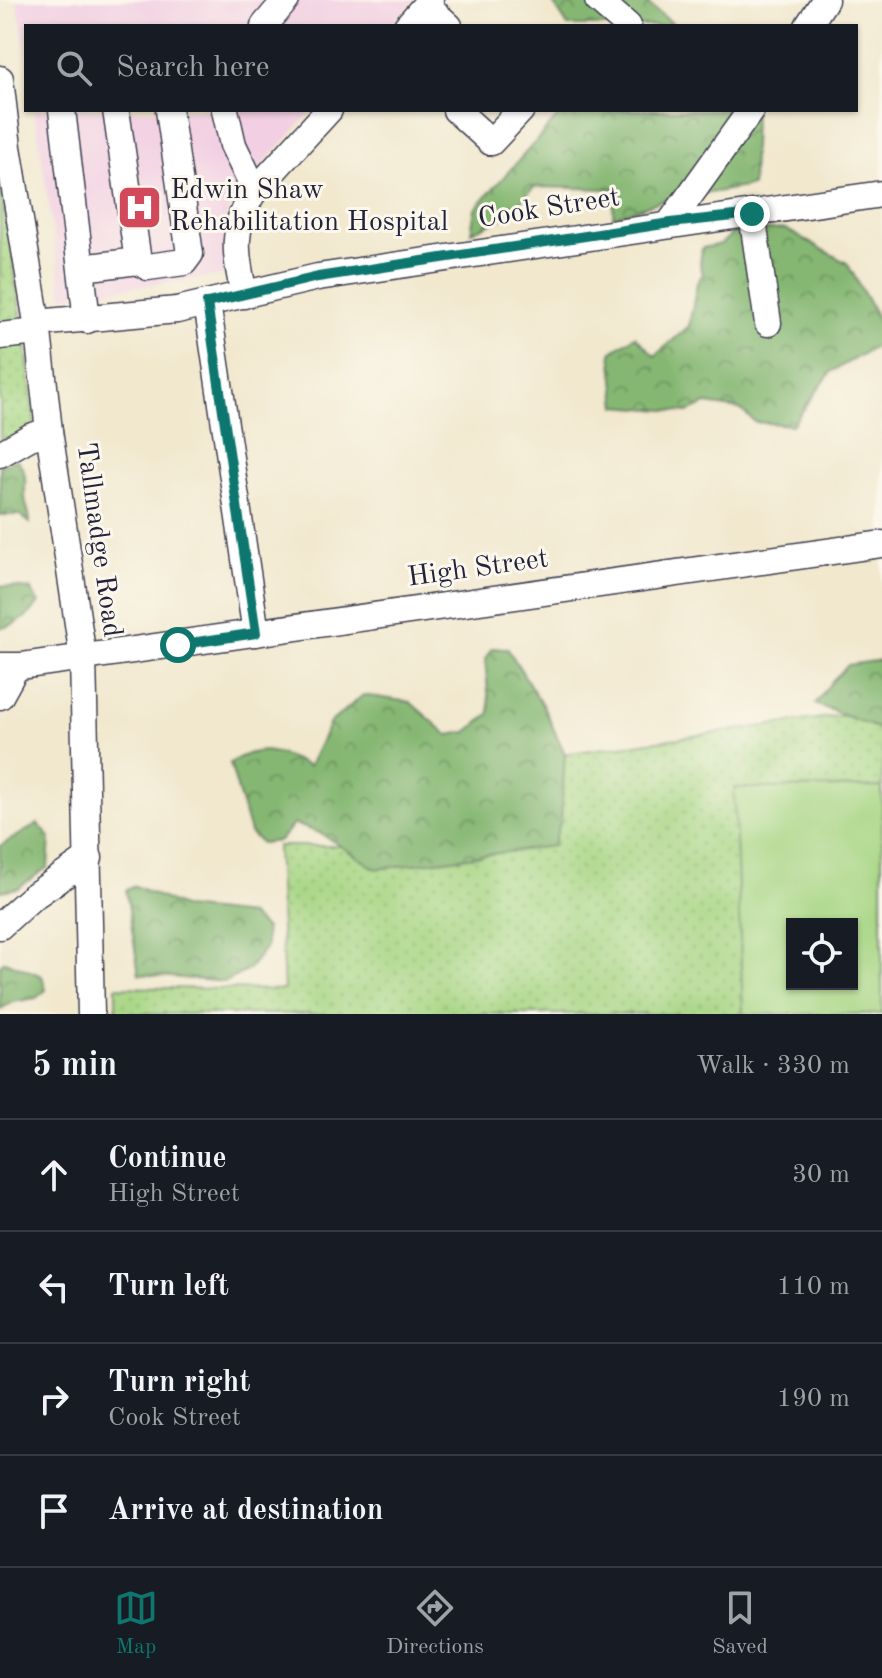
<!DOCTYPE html>
<html lang="en">
<head>
<meta charset="utf-8">
<style>
	:root { --surface:#171b24; --page:#20242c; --text:#f1f3f6; --muted:#9ea1a6; --line:#363941; --accent:#0f766e }
	body { margin:0; font-family:"Old Standard TT",serif; background:var(--page); color:var(--text) }
	.controls { position:absolute; right:24px; bottom:24px; display:grid; overflow:hidden; border-radius:0px; box-shadow:0 2px 6px #0004 }
	.controls button { width:72px; height:72px; display:grid; place-items:center; padding:0; border:0; border-bottom:2px solid var(--line); background:var(--surface); color:var(--text); font:40px sans-serif }
	.stop { position:absolute; width:24px; height:24px; margin:-18px; border:6px solid #0f766e; border-radius:50%; background:#fff }
	.stop.end { background:#0f766e; border-color:#fff; box-shadow:0 2px 8px #0008 }
	.list { margin:0; padding:0; list-style:none }
	h2 { display:flex; justify-content:space-between; align-items:center; height:104px; margin:0; padding:0 32px; font-size:34px }
	h2 small { font-size:26px; font-weight:400; color:var(--muted) }
	.list li { display:grid; grid-template-columns:52px 1fr auto; gap:24px; align-items:center; box-sizing:border-box; height:112px; padding:0 32px; border-top:2px solid var(--line) }
	.list b { display:block; font-size:30px; white-space:nowrap }
	.list p { margin:0; font-size:26px; white-space:nowrap; color:var(--muted) }
	.list em { font-size:26px; font-style:normal; color:var(--muted) }
	.icon { flex:none; width:44px; height:44px; fill:none; stroke:currentColor; stroke-width:2; stroke-linecap:round; stroke-linejoin:round }
	.map { position:relative; flex:none; width:882px; height:1014px; overflow:hidden }
	.search { position:absolute; background:var(--surface); box-shadow:0 2px 6px #0004; left:24px; right:24px; top:24px; height:88px; display:flex; align-items:center; gap:20px; box-sizing:border-box; padding:0 28px; border-radius:0px; color:var(--muted); font-size:30px }
	.sheet { height:552px; background:var(--surface) }
	nav { display:flex; justify-content:space-around; align-items:center; box-sizing:border-box; height:112px; border-top:2px solid var(--line); background:var(--surface); font-size:22px; color:var(--muted) }
	nav a { display:grid; justify-items:center; gap:4px }
	nav .on { color:var(--accent) }
	.map>svg:first-child { display:block }
</style>
</head>
<body>
<div class="map">
<svg width="882" height="1014" viewBox="0 0 882 1014">
	<defs>
		<pattern id="grass-dots" width="8" height="8" patternUnits="userSpaceOnUse" patternTransform="scale(2)"><rect width="8" height="8" fill="#a7d684"/><path d="M2 2h.1M6 6h.1" fill="none" stroke="#8fb773" stroke-width="1.8" stroke-linecap="round"/></pattern>
		<pattern id="forest-crowns" width="20" height="18" patternUnits="userSpaceOnUse" patternTransform="scale(2)"><rect width="20" height="18" fill="#85b772"/><path d="M2 6a3 3 0 1 1 6 0M12 15a3 3 0 1 1 6 0" fill="none" stroke="#6c945f"/></pattern>
	</defs>
	<rect width="100%" height="100%" fill="#fbf7ec"/>
	<filter id="ink" filterUnits="userSpaceOnUse"><feTurbulence type="fractalNoise" baseFrequency=".0125" numOctaves="2"/><feDisplacementMap in="SourceGraphic" scale="16" xChannelSelector="R" yChannelSelector="G"/><feConvolveMatrix kernelMatrix="1 2 1 2 8 2 1 2 1" color-interpolation-filters="sRGB"/></filter>
	<filter id="wash" filterUnits="userSpaceOnUse"><feTurbulence type="fractalNoise" baseFrequency=".006" numOctaves="4" result="noise"/><feDisplacementMap in="SourceGraphic" scale="32" xChannelSelector="R" yChannelSelector="G"/><feGaussianBlur stdDeviation="1.8" result="paint"/><feColorMatrix in="noise" values="0 0 0 0 0 0 0 0 0 0 0 0 0 0 0 0 0 1.4 0 .05"/><feComposite in="paint" operator="in"/></filter>
	<g filter="url(#wash)">
		<rect width="100%" height="100%" fill="#f1e8ce"/>
		<!-- built -->
		<g fill="#f2cfe2">
			<path d="M17 0H414L390 26H26V56Z"/>
			<path d="M34 110H313L234 195 225 220 226 275 63 296Z"/>
		</g>
		<!-- grass -->
		<g fill="url(#grass-dots)" stroke="#647c60" stroke-width="2" fill-rule="evenodd">
			<path d="M0 173 28 362 35 428 0 445Z"/>
			<path d="M882 710V1014H116V987L284 990 277 846H348L337 785ZM792 924H852V984H792Z"/>
		</g>
		<!-- forest -->
		<g fill="url(#forest-crowns)" stroke="#546c56" stroke-width="2">
			<path d="M551 0H643L676 26H568Z"/>
			<path d="M564 110H754L752 186 661 201 613 217 614 189 534 187 508 216 471 232 475 209Z"/>
			<path d="M785 229 847 263 878 319 882 343 831 372 792 425 755 422 740 409 706 404 688 412 617 406 611 352 635 336 655 356 689 326 697 283 703 274 700 264 702 248 721 244 734 232Z"/>
			<path d="M17 460C31 477 22 485 26 504 28 511 30 515 30 523L20 515H0V465Z"/>
			<path d="M0 586 30 589 39 603C30 616 15 626 0 628Z"/>
			<path d="M492 648 508 649 544 708 565 754 561 819 553 846 376 869 320 833 294 824 279 841 261 843 250 833 230 763C261 742 278 753 309 766L330 723 363 695 410 702 448 735 467 732 490 713 485 659Z"/>
			<path d="M882 660V730L815 704 832 681 848 665Z"/>
			<path d="M38 824 50 837 48 867 18 888 0 891V846Z"/>
			<path d="M135 886 184 908 250 915 265 929 266 947 248 970 225 982 139 974 126 890Z"/>
			<path d="M5 961 42 976 46 990 36 998 13 1002 0 1009V965Z"/>
		</g>
		<!-- garden -->
		<path fill="#a7d684" stroke="#647c60" stroke-width="2" fill-rule="evenodd" d="M882 787V1014H743L734 788ZM792 924H852V984H792Z"/>
	</g>
	<g filter="url(#ink)">
		<g fill="none" stroke-linecap="round" stroke-linejoin="round">
			<defs>
				<g id="minor">
					<path d="M598 0 628 26"/>
					<path d="M426 5 449 26"/>
					<path d="M264 26 286 0"/>
					<path d="M407 26 430 0"/>
					<path d="M808 26 825 0"/>
					<path d="M0 79 8 147 37 323 49 431 83 657 91 1014"/>
					<path d="M62 110 87 320"/>
					<path d="M116 110 138 261 148 267 184 262 190 254 169 110"/>
					<path d="M225 110 233 145 255 191"/>
					<path d="M456 110 491 142 521 110"/>
					<path d="M752 214 768 323"/>
					<path d="M670 223 751 110"/>
					<path d="M82 268 138 261"/>
					<path d="M244 295C236 255 230 231 252 194L329 110"/>
					<path d="M207 303 256 633"/>
					<path d="M37 323 177 310 318 277 882 194"/>
					<path d="M0 336 38 332"/>
					<path d="M0 454 30 437 49 431"/>
					<path d="M0 666H21L882 544"/>
					<path d="M0 696 16 667"/>
					<path d="M0 926 31 898 89 858"/>
				</g>
			</defs>
			<!-- minor casing -->
			<use href="#minor" stroke="#414051" stroke-width="29"/>
			<!-- minor -->
			<use href="#minor" stroke="#fff" stroke-width="26"/>
		</g>
	</g>
	<g fill="none" stroke-linecap="round" stroke-linejoin="round" filter="url(#ink)">
		<!-- route -->
		<path stroke="#0f766e" stroke-width="10" d="M178 645 256 633 207 303 318 277 670 223 752 214"/>
	</g>
	<!-- icons -->
	<defs>
		<symbol id="hospital-square" viewBox="-11 -11 22 22"><rect x="-9" y="-9" width="18" height="18" rx="4" fill="#d1495b" stroke="#fbf7ec"/><path d="M-5-5h3v3.5h4V-5h3V5h-3V1.5h-4V5h-3Z" fill="#fff"/></symbol>
	</defs>
	<g fill-rule="evenodd">
		<use href="#hospital-square" x="114" y="182" width="51" height="51"/>
	</g>
	<g text-anchor="middle" dominant-baseline="central" stroke-width="6" stroke-linejoin="round" paint-order="stroke">
		<!-- poi labels -->
		<g font-size="28" fill="#22223b" stroke="#fbf7ec" text-anchor="start">
			<text x="170" y="191">Edwin Shaw<tspan x="170" dy="32">Rehabilitation Hospital</tspan></text>
		</g>
		<!-- street labels -->
		<g font-size="28" fill="#22223b" stroke="#fbf7ec">
			<text transform="translate(549 209) rotate(-9)">Cook Street</text>
			<text transform="translate(98 540) rotate(82)">Tallmadge Road</text>
			<text transform="translate(478 569) rotate(-8)">High Street</text>
		</g>
	</g>
</svg>
<div class="controls">
<button><svg class="icon" aria-label="locate" viewBox="0 0 24 24"><circle cx="12" cy="12" r="6"/><path d="M12 2v4M12 18v4M2 12h4M18 12h4"/></svg></button>
</div>
<div class="stop" style="left:178px;top:645px"></div>
<div class="stop end" style="left:752px;top:214px"></div>
<div class="search"><svg class="icon" aria-label="search" viewBox="0 0 24 24"><circle cx="10" cy="10" r="6"/><path d="M15 15l6 6"/></svg>Search here</div>
</div>
<section class="sheet">
<h2>5 min<small>Walk · 330 m</small></h2>
<ul class="list">
<li><svg class="icon" aria-label="ahead" viewBox="0 0 24 24"><path d="M12 20V5M6 11l6-6 6 6"/></svg><div><b>Continue</b><p>High Street</p></div><em>30 m</em></li>
<li><svg class="icon" aria-label="left" viewBox="0 0 24 24"><path d="M17 20v-9H6M10 6l-5 5 5 5"/></svg><div><b>Turn left</b></div><em>110 m</em></li>
<li><svg class="icon" aria-label="right" viewBox="0 0 24 24"><path d="M7 20v-9h11M14 6l5 5-5 5"/></svg><div><b>Turn right</b><p>Cook Street</p></div><em>190 m</em></li>
<li><svg class="icon" aria-label="arrive" viewBox="0 0 24 24"><path d="M6 21V4h12l-3 4 3 4H6"/></svg><div><b>Arrive at destination</b></div></li>
</ul>
</section>
<nav>
<a class="on"><svg class="icon" aria-label="map" viewBox="0 0 24 24"><path d="M3 6l6-2 6 2 6-2v14l-6 2-6-2-6 2zM9 4v14M15 6v14"/></svg>Map</a>
<a><svg class="icon" aria-label="directions" viewBox="0 0 24 24"><path d="M12 3l9 9-9 9-9-9zM9 14v-3h6M13 9l2 2-2 2"/></svg>Directions</a>
<a><svg class="icon" aria-label="saved" viewBox="0 0 24 24"><path d="M7 4h10v16l-5-4-5 4z"/></svg>Saved</a>
</nav>
</body>
</html>
